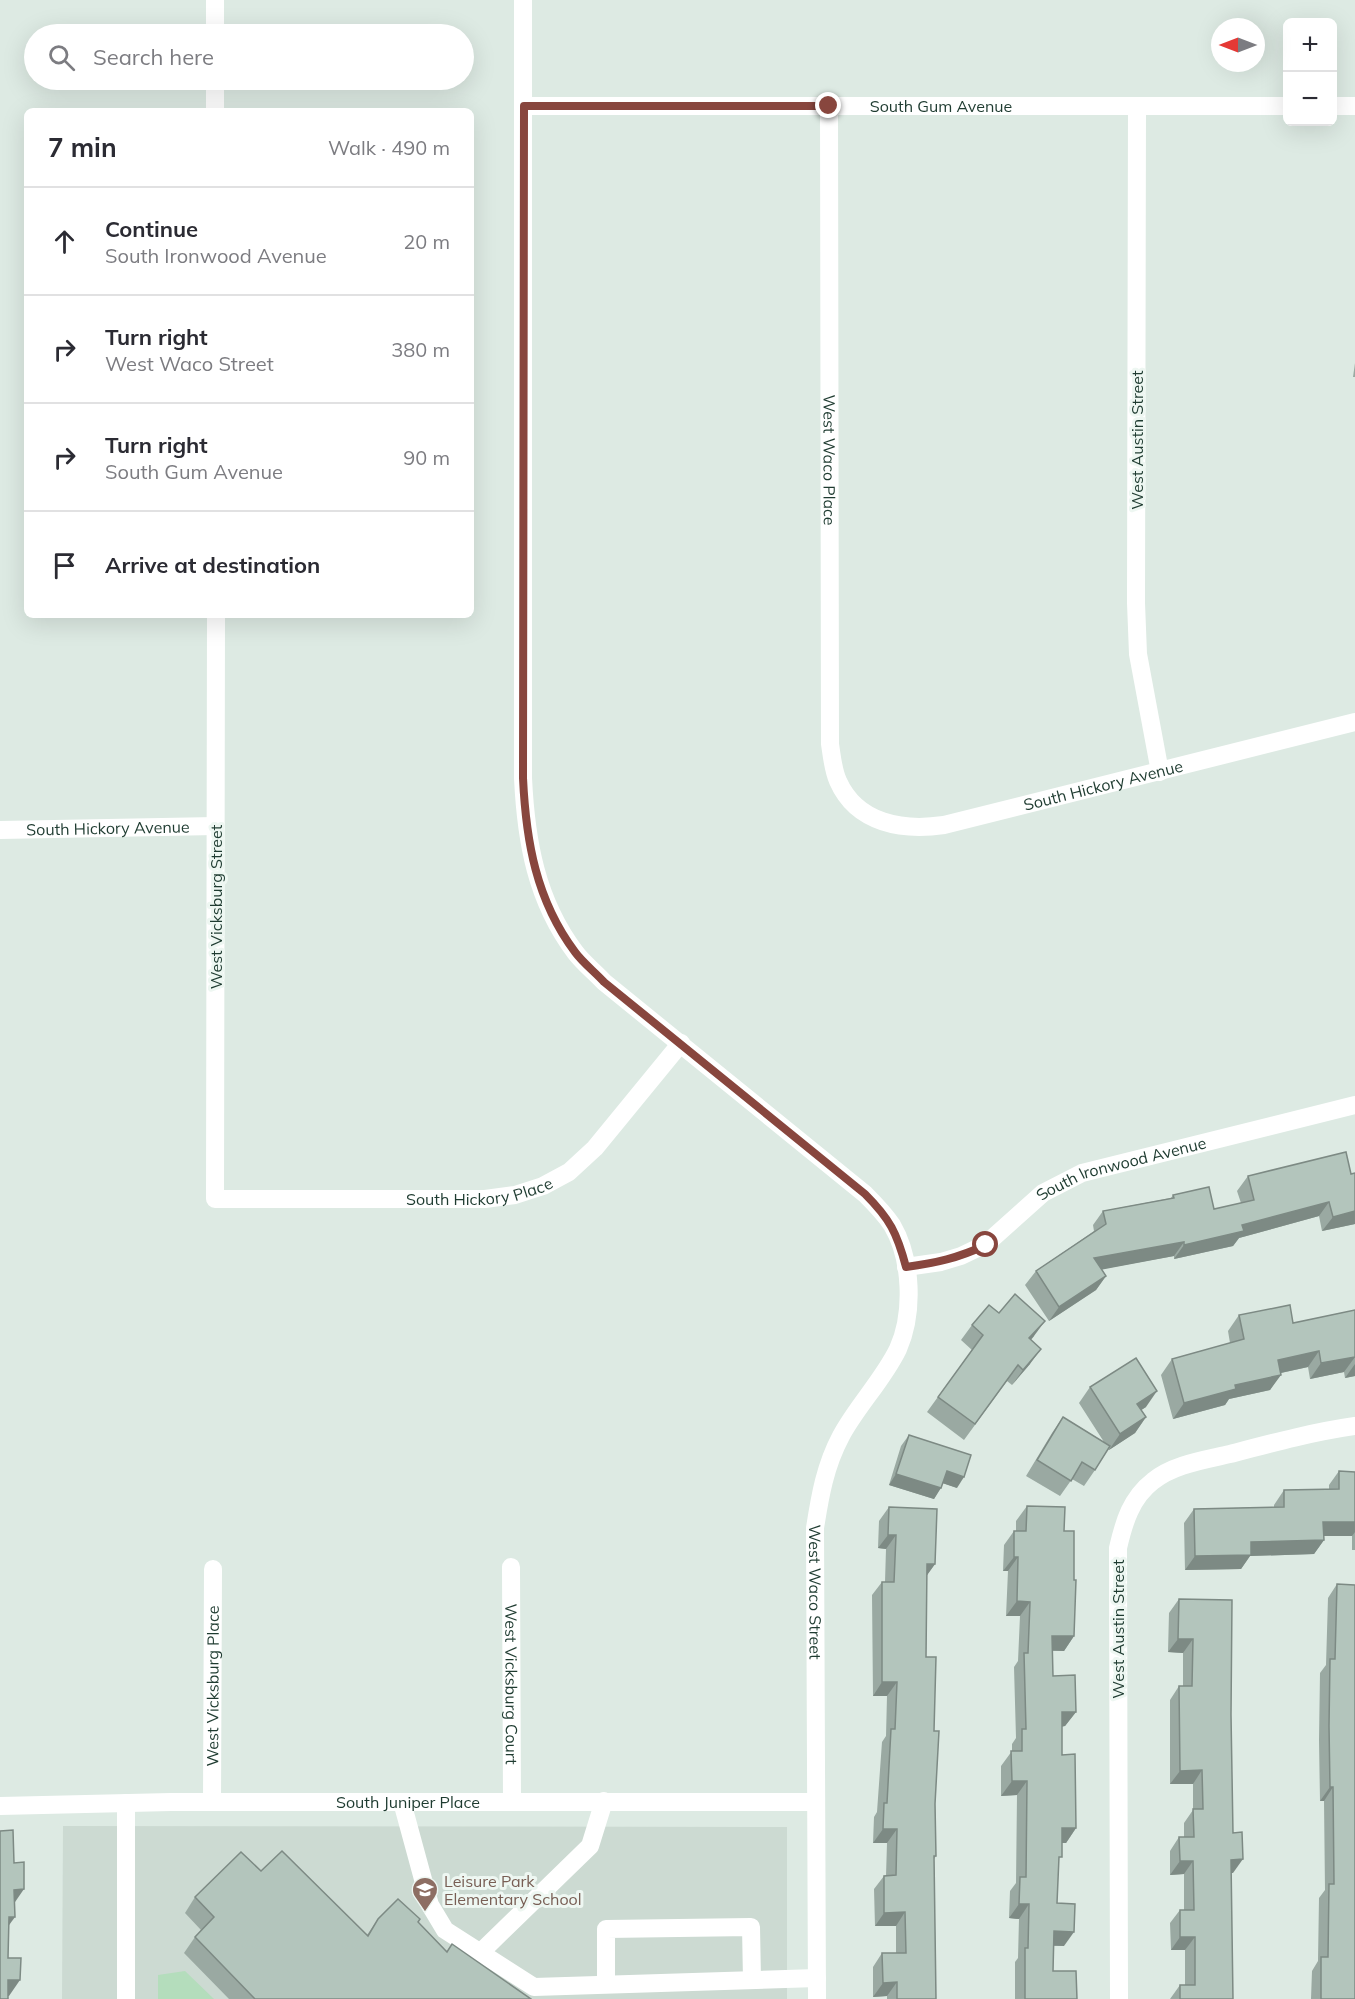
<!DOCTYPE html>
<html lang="en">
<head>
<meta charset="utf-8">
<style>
	:root { --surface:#fff; --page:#f7f7f7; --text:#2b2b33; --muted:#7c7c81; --line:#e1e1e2 }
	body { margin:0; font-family:Mulish,sans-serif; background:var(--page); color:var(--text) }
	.controls { position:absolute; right:18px; top:18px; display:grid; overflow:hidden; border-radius:9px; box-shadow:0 6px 24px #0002 }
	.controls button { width:54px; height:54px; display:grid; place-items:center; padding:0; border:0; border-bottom:2px solid var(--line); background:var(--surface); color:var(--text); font:30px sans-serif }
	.compass { position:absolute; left:1211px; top:18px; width:54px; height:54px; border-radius:50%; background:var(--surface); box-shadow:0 6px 24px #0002; rotate:270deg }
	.stop { position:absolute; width:18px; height:18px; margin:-14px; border:4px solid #88463e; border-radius:50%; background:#fff }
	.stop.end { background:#88463e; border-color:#fff; box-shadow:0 2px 6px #0008 }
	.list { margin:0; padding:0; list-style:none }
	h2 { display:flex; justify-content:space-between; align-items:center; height:78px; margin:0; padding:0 24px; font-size:26px }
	h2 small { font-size:20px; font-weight:400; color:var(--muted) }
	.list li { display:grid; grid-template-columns:39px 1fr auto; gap:18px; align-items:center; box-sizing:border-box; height:108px; padding:0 24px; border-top:2px solid var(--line) }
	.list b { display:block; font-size:22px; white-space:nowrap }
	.list p { margin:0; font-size:20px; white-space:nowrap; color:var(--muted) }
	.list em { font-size:20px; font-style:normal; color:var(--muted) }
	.icon { flex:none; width:33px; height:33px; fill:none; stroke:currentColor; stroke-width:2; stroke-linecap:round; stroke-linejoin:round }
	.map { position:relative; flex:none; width:1355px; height:1999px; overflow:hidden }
	.search { position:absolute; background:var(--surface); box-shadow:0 6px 24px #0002; left:24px; top:24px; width:450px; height:66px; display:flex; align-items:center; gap:15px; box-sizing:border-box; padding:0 21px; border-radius:33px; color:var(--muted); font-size:22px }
	.panel { position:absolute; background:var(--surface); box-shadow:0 6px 24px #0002; left:24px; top:108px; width:450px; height:510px; border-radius:9px }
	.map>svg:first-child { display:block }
</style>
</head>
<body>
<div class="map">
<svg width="1355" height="1999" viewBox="0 0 1355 1999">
	<rect width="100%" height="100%" fill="#ddeae3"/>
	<!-- built -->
	<path fill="#ccdad2" d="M63 1826 787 1827V1999H62Z"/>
	<!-- green -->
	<path fill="#b4ddbc" d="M185 1971 214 1999H158V1975Z"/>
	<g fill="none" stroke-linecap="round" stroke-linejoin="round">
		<!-- minor -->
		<g stroke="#fff" stroke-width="18">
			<path d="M215 0V34"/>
			<path id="s1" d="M523 0V778C526 841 536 900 575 952 583 963 595 972 604 982L865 1194C875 1204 884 1213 892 1225 912 1259 914 1313 898 1349 883 1380 857 1406 841 1436 825 1466 820 1496 815 1528L817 1999"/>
			<path d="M215 80V111"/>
			<path id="s2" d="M524 106H1288"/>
			<path id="s3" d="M829 106 830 744C832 757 833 770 838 781 857 824 903 831 944 825L1355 722"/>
			<path d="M1332 106H1355"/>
			<path d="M1137 107 1136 603 1138 654 1160 772"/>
			<path id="s4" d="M216 615 215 1199H485L515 1195 543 1186 569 1172 595 1148 681 1043"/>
			<path id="s5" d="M0 830 216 826"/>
			<path id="s6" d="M906 1267 941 1262 961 1256 986 1244 1043 1193 1082 1173 1355 1105"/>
			<path id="s7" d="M511 1567 512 1801"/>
			<path id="s8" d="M212 1802 213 1569"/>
			<path d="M402 1802 430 1905 445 1930 534 1987 817 1978"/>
			<path d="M126 1803V1999"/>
			<path id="s9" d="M0 1806 171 1802H816"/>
			<path d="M480 1953 590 1846 604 1801"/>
			<path d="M606 1984V1929L751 1927 752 1980"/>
			<path d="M1119 1999 1118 1548C1124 1522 1131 1498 1153 1481 1174 1464 1205 1460 1230 1454 1272 1443 1313 1432 1355 1426"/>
		</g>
	</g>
	<!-- wall -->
	<g fill="#9aa9a2">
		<path d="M1355 363V377H1353Z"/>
		<path d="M1355 1173V1224L1322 1231 1319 1216 1239 1238 1233 1246 1174 1259V1256L1102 1269 1106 1276 1096 1290 1049 1321 1025 1285 1036 1271 1094 1231 1093 1225 1103 1211 1171 1198 1173 1195 1214 1209 1241 1203 1237 1191 1248 1176Z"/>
		<path d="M1355 1310V1376L1345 1378 1344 1372 1310 1379 1308 1367 1281 1373 1270 1390 1229 1399 1225 1405 1173 1419 1161 1375 1172 1359 1230 1343 1228 1331 1239 1315 1293 1323Z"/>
		<path d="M999 1313 1034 1336 1031 1340 1030 1364 1012 1385 1007 1381 964 1440 927 1412 972 1350 961 1340 972 1325Z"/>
		<path d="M1090 1387 1146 1407 1141 1410 1146 1417 1135 1433 1109 1450 1108 1449 1095 1470 1084 1486 1072 1479 1060 1496 1026 1476 1052 1433 1063 1417 1104 1442 1079 1403Z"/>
		<path d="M909 1435 957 1488 943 1483 934 1499 889 1485 901 1446Z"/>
		<path d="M1339 1471 1355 1472V1550H1352V1536H1324V1540L1314 1554 1250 1556 1241 1569 1185 1570 1184 1523 1194 1509 1274 1507V1505L1284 1490 1329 1489V1485Z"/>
		<path d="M1027 1506 1064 1531 1074 1580V1636L1064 1651H1052L1053 1676 1076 1712 1065 1726 1062 1727V1755L1076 1828 1066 1843H1062L1058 1862 1057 1903 1064 1946H1054L1053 1971 1077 1999H1015V1962L1018 1958 1019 1919 1009 1918 1010 1891 1016 1883 1017 1795 1001 1796V1766L1012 1751V1744L1016 1738 1014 1667 1018 1661 1020 1616H1006L1008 1571H1003L1004 1545 1014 1531H1016V1521Z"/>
		<path d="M889 1507 935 1564 927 1575 926 1657 934 1731 936 1856 934 1859 936 1999H887V1996L873 1997V1967L882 1953H896V1926H875L874 1889 884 1876H886L887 1843H873L874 1817 877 1812 882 1742 886 1736 887 1696H873L872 1595 882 1582H885L886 1549 878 1548 879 1521Z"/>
		<path d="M1337 1584 1355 1999H1311L1312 1971 1318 1961 1319 1898 1325 1890 1324 1801H1320L1319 1740 1320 1673 1326 1665 1328 1598Z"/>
		<path d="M1179 1599 1231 1715 1233 1873H1231L1233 1999H1170L1180 1985H1185V1950H1171L1170 1923 1180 1910H1184V1874L1170 1875V1851L1179 1837H1184V1823L1193 1810V1784H1170V1700L1179 1686H1183V1653L1168 1652 1169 1613Z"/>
		<path d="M261 1871 367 1935 378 1919 418 1922 447 1952 531 1999H229L184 1953 195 1937 201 1930 185 1913 195 1897Z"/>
	</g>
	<!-- shaded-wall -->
	<g fill="#7d8a84">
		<path d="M1329 1202 1319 1216 1239 1238 1233 1246 1174 1259 1184 1245 1242 1225Z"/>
		<path d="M1355 1211V1224L1322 1231 1333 1217Z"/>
		<path d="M1184 1242 1174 1256 1084 1273 1094 1258Z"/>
		<path d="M1106 1276 1096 1290 1049 1321 1059 1307Z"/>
		<path d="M1045 1321 1034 1336 1018 1354 1029 1338Z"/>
		<path d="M1041 1349 1030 1364 1012 1385 1023 1370Z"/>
		<path d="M1319 1351 1308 1367 1267 1376 1278 1360Z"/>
		<path d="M1355 1357 1344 1372 1310 1379 1321 1363Z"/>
		<path d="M1355 1364V1376L1345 1378Z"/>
		<path d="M1281 1375 1270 1390 1229 1399 1225 1405 1173 1419 1184 1403 1235 1385Z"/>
		<path d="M1157 1391 1146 1407 1126 1420 1137 1404Z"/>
		<path d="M1146 1417 1135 1433 1109 1450 1120 1434Z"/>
		<path d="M947 1471 964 1477 957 1488 939 1482Z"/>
		<path d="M896 1474 941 1488 934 1499 889 1485Z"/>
		<path d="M1323 1522H1355V1532L1352 1536H1313Z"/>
		<path d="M888 1535H896L886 1549 878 1548Z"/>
		<path d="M1324 1540 1314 1554 1250 1556 1241 1569 1185 1570 1195 1556 1251 1542Z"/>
		<path d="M1014 1557H1018L1008 1571H1003Z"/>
		<path d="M927 1564H935L925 1578Z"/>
		<path d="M1017 1601 1030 1602 1020 1616H1006Z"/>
		<path d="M1052 1636H1074L1064 1651 1042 1650Z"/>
		<path d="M1178 1639H1193L1183 1653 1168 1652Z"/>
		<path d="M882 1682H897L887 1696H873Z"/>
		<path d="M1062 1712H1076L1065 1726 1052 1727Z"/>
		<path d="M1202 1770 1193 1784H1170L1180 1771Z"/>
		<path d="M1012 1781H1027L1017 1795 1001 1796Z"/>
		<path d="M1330 1787H1333L1324 1801H1320Z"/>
		<path d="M1062 1828H1076L1066 1843H1052Z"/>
		<path d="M883 1829H897L887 1843H873Z"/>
		<path d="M1243 1859 1233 1873H1222L1231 1860Z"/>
		<path d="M1180 1861H1193L1184 1874 1170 1875Z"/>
		<path d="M24 1889 13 1905 14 1890Z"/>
		<path d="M1019 1904H1029L1019 1919 1009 1918Z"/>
		<path d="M905 1912 896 1926H875L884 1913Z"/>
		<path d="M9 1917H15L4 1932Z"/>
		<path d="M1054 1931 1074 1932 1064 1946 1044 1945Z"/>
		<path d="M1180 1937H1195L1185 1950H1171Z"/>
		<path d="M8 1980H20L9 1996 0 1995Z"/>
		<path d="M897 1982 887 1996 873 1997 883 1983Z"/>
	</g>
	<!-- building -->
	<g fill="#b3c5bc" stroke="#7d8a84" stroke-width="1.5">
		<path d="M1346 1152 1351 1174 1355 1173V1211L1333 1217 1329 1202 1242 1225 1244 1231 1184 1245V1242L1094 1258 1106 1276 1059 1307 1036 1271 1106 1224 1103 1211 1174 1198 1173 1195 1209 1187 1214 1209 1254 1200 1248 1176Z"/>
		<path d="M1015 1294 1045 1321 1029 1338 1041 1349 1023 1370 1018 1365 975 1424 938 1397 983 1335 972 1325 989 1305 999 1313Z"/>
		<path d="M1290 1305 1293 1323 1355 1310V1357L1321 1363 1319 1351 1278 1360 1281 1375 1235 1385 1236 1389 1184 1403 1172 1359 1244 1339 1239 1315Z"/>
		<path d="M1136 1358 1157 1391 1137 1404 1146 1417 1120 1434 1090 1387Z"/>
		<path d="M1063 1417 1110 1446 1095 1470 1082 1462 1071 1481 1037 1460Z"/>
		<path d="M909 1435 971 1455 964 1477 947 1471 941 1488 896 1474Z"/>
		<path d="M1339 1471 1355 1472V1522H1323L1324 1540 1251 1542V1555L1195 1556 1194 1509 1284 1507V1490L1339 1489Z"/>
		<path d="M1027 1506 1065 1507 1064 1531H1074V1580H1076L1074 1636H1052L1053 1676 1075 1675 1076 1712H1062V1755L1075 1754 1076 1828H1062V1857H1059L1057 1903 1075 1904 1074 1932 1054 1931 1053 1971H1076L1077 1999H1025V1948H1028L1029 1904H1019L1020 1877H1026L1027 1781H1012L1011 1751H1022V1729H1026L1024 1653H1028L1030 1602 1017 1601 1018 1557H1014V1531H1026Z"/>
		<path d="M889 1507 937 1509 935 1564H927L926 1657H936L934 1731H939L935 1804 936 1856H934L936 1999H897V1982L883 1983 882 1953H906L905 1912 884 1913V1876L896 1875 897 1829H883L884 1803H887L891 1729H895L897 1682H882V1582H894L896 1535H888Z"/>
		<path d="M1337 1584 1355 1585V1999H1321V1957H1328L1329 1884H1334L1333 1787H1330L1329 1726 1330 1659H1335Z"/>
		<path d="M1179 1599 1232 1600 1231 1715 1233 1833 1242 1832 1243 1859 1231 1860 1233 1999H1180V1985H1195V1937H1180V1910H1194L1193 1861H1180L1179 1837H1194L1193 1809H1203L1202 1770 1180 1771 1179 1686H1192L1193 1639H1178Z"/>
		<path d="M13 1830 14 1863 24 1862V1889L14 1890 15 1917H9L8 1958H21L20 1980H8V1999H0V1831Z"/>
		<path d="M282 1851 368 1936 378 1919 398 1899 420 1919 418 1922 447 1952 452 1944 531 1999H255L195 1937 214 1917 195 1897 241 1852 261 1871Z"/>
	</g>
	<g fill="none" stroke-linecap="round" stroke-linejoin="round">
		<!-- route -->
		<path stroke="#88463e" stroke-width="8" d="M829 106H524L523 778C526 841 536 900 575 952 583 963 595 972 604 982L865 1194C890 1219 897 1233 906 1267 936 1263 958 1258 986 1245"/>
	</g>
	<!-- icons -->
	<defs>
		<symbol id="school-pin" viewBox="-11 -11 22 30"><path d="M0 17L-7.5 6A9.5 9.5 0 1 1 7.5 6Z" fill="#8d6e63" stroke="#eef7f2"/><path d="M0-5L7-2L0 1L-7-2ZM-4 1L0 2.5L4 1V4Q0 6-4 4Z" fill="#fff"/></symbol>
	</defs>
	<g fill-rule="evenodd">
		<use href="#school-pin" x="410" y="1875" width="30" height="40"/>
	</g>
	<g text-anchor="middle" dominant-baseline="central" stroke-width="6" stroke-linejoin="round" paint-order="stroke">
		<!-- street labels -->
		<g font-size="16" fill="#1e3b30" stroke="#eef7f2">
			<text stroke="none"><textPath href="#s2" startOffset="417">South Gum Avenue</textPath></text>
			<text transform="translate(1137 440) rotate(-90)">West Austin Street</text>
			<text stroke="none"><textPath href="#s3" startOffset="354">West Waco Place</textPath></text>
			<text stroke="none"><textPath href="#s3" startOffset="964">South Hickory Avenue</textPath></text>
			<text stroke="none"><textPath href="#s5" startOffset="108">South Hickory Avenue</textPath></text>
			<text transform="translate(216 907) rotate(-90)">West Vicksburg Street</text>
			<text stroke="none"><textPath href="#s6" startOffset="243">South Ironwood Avenue</textPath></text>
			<text stroke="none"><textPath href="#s4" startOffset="849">South Hickory Place</textPath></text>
			<text stroke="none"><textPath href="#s1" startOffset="1774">West Waco Street</textPath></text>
			<text transform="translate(1118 1629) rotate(-90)">West Austin Street</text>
			<text stroke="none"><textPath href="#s7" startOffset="117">West Vicksburg Court</textPath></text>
			<text stroke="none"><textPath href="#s8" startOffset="116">West Vicksburg Place</textPath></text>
			<text stroke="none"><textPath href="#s9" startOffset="408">South Juniper Place</textPath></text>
		</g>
		<!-- education labels -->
		<g font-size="16" fill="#785e54" stroke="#eef7f2" text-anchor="start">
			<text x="444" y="1881">Leisure Park<tspan x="444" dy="18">Elementary School</tspan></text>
		</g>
	</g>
</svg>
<div class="controls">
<button>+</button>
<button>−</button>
</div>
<svg class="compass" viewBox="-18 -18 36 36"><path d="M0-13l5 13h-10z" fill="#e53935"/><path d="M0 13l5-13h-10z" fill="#7c7c81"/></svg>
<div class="stop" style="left:986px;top:1245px"></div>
<div class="stop end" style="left:829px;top:106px"></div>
<div class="search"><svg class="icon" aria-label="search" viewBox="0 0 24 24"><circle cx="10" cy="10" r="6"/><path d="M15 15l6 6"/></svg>Search here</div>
<section class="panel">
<h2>7 min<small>Walk · 490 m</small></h2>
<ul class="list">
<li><svg class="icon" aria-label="ahead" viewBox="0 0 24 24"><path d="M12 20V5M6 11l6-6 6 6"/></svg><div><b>Continue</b><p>South Ironwood Avenue</p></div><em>20 m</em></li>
<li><svg class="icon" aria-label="right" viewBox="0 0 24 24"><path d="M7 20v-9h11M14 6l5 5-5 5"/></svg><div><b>Turn right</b><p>West Waco Street</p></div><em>380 m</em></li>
<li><svg class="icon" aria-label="right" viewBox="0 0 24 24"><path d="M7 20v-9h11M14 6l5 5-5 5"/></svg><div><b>Turn right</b><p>South Gum Avenue</p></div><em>90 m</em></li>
<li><svg class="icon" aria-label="arrive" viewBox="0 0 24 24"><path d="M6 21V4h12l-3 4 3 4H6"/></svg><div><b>Arrive at destination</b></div></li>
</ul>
</section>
</div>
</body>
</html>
